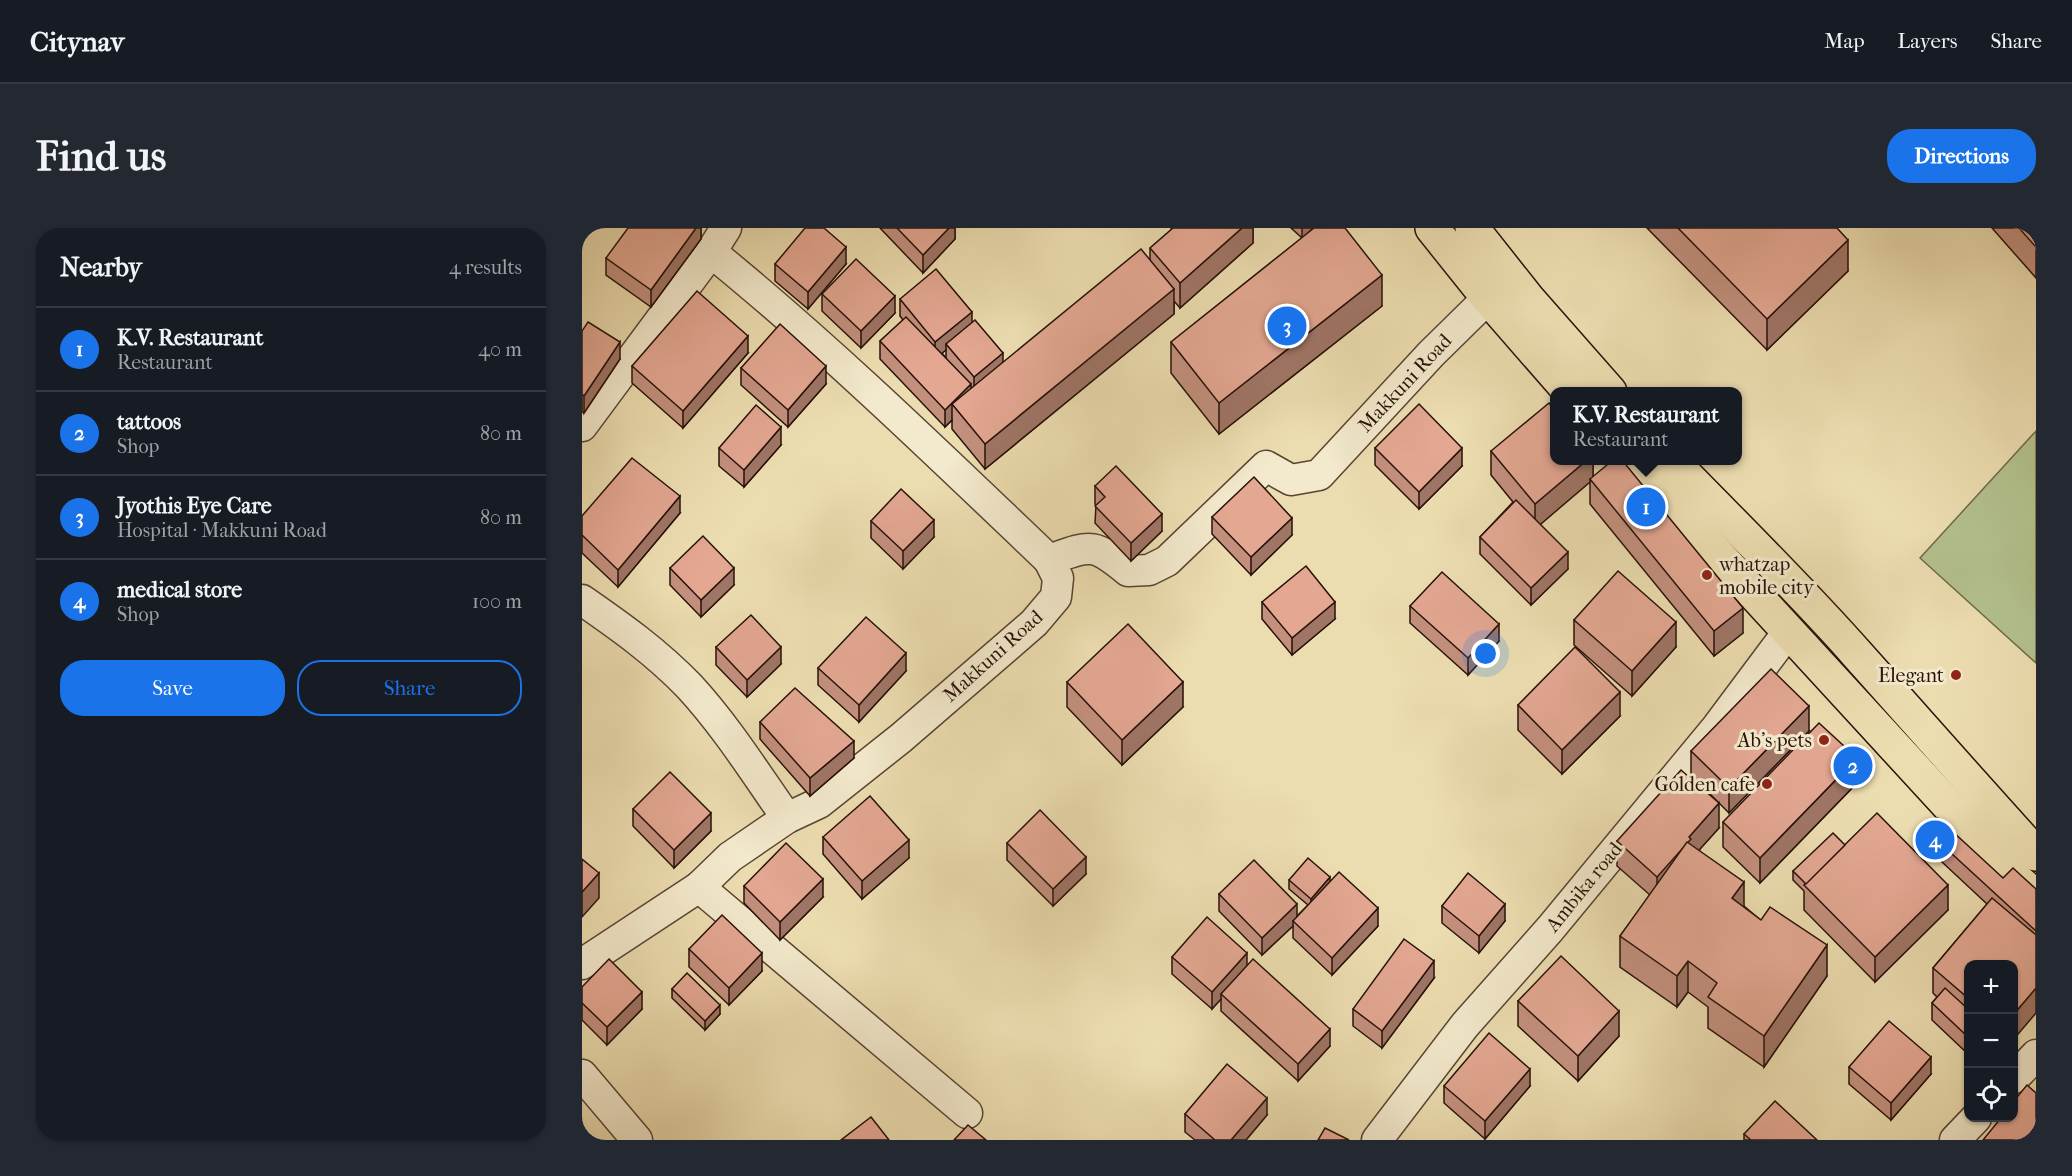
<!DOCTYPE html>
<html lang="en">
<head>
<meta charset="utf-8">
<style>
	:root { --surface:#171b24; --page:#242831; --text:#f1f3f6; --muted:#9ea1a6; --line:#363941; --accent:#1a73e8 }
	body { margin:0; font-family:"IM FELL French Canon",serif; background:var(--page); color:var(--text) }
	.controls { position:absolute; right:18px; bottom:18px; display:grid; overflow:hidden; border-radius:12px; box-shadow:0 2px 4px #0004 }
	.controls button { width:54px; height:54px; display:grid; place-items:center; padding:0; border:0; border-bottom:2px solid var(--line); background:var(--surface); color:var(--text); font:30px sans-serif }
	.you { position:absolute; left:904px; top:426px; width:21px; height:21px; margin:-15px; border:4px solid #fff; border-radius:50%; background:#1a73e8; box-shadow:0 0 0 9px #1a73e833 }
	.badge { display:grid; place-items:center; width:39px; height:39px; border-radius:50%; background:var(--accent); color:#fff; font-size:20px; font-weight:700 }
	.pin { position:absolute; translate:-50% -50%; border:3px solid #fff; box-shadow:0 2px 6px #0006 }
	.popup { position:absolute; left:968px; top:159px; width:192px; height:78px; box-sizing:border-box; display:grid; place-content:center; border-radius:12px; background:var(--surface); filter:drop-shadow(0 2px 4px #0005); font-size:20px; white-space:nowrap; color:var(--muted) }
	.popup b { font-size:22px; color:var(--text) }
	.popup::after { content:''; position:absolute; left:50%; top:100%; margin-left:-12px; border:12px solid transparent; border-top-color:var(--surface) }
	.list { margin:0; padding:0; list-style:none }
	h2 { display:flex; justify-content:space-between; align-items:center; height:78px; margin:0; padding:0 24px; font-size:26px }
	h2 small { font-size:20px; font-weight:400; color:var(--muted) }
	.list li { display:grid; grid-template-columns:39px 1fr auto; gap:18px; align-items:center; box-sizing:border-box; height:84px; padding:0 24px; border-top:2px solid var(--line) }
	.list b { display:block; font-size:22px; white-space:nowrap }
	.list p { margin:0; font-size:20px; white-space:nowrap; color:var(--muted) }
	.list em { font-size:20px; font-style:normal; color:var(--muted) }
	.actions { display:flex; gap:12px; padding:18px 24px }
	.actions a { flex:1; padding:14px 0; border:2px solid var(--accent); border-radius:24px; text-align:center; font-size:21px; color:var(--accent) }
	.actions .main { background:var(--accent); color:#fff }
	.icon { flex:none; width:33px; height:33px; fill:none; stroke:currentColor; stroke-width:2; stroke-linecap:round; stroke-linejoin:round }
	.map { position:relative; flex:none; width:1454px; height:912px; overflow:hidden; border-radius:24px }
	header { display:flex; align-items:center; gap:36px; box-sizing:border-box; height:84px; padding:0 30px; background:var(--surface); border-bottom:2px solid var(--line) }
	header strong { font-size:28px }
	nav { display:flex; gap:33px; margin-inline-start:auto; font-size:21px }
	.intro { display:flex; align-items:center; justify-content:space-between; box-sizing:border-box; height:144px; padding:0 36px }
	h1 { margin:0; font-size:42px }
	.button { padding:15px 27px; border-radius:24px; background:var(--accent); color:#fff; font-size:21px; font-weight:700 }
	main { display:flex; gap:36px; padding:0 36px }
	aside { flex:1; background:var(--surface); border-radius:24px; box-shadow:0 2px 4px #0004 }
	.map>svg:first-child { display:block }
</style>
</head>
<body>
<header>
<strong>Citynav</strong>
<nav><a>Map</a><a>Layers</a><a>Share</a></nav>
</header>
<div class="intro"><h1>Find us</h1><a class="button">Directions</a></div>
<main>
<aside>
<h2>Nearby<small>4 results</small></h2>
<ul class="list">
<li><span class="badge">1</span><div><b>K.V. Restaurant</b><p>Restaurant</p></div><em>40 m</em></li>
<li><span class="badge">2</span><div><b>tattoos</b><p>Shop</p></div><em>80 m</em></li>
<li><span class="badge">3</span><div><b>Jyothis Eye Care</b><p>Hospital · Makkuni Road</p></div><em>80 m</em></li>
<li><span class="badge">4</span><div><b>medical store</b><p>Shop</p></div><em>100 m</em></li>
</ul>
<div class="actions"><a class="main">Save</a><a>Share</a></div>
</aside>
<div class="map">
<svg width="1454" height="912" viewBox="0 0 1454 912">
	<rect width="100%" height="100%" fill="#ecddb0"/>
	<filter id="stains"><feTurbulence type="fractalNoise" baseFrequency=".00333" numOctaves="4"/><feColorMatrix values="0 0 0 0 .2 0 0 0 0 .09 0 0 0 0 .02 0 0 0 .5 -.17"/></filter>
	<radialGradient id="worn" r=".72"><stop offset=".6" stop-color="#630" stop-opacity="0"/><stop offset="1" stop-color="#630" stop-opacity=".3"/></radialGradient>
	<!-- green -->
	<path fill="#b3c28e" stroke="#6d6a4c" stroke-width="1.5" d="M1454 203V435L1338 330Z"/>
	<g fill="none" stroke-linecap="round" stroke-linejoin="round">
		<defs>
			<g id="street">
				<path d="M129 24 144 0"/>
				<path d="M0 198 129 24C247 120 357 227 467 332"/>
				<path d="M0 372C39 399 74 424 107 458 144 498 174 546 205 590"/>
				<path d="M117 659 385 885"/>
				<path d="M0 736 117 659 148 629 205 590 237 575 319 510 452 395 474 369 476 350 467 332C509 317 511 314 546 343L567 342 585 333 684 238 709 252 737 247 849 126 906 70"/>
				<path d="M0 847 55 912"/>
				<path d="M1432 850 1454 827"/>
				<path d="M795 912 883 797 968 701 1135 499 1206 404"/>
				<path d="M1373 912 1394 890"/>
			</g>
			<g id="highway">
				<path d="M850 0 906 70 988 164"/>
				<path d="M890 0 947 72 1028 164"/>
				<path d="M1049 232 1436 653 1454 669"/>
				<path d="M1089 232C1152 297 1216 359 1275 426 1335 493 1394 560 1454 626"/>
			</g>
		</defs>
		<!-- street casing -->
		<use href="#street" stroke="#584433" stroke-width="33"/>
		<!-- highway casing -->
		<use href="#highway" stroke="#271109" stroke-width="36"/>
		<!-- street -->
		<use href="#street" stroke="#f3e9cc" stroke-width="30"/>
		<!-- highway -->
		<use href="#highway" stroke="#ecddb0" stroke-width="33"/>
	</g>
	<!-- wall -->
	<g fill="#c3907e" stroke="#271109" stroke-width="1.5" fill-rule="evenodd">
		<path d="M119 0V11L69 79 24 47V30Z"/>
		<path d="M298 0H373V11L341 45Z"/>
		<path d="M589 0H671V15L598 80 592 73V86L403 241 370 201V192L363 199 298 131V113L321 92 318 88V71L390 95 421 135 568 32V20L590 1ZM364 122V130L360 125Z"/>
		<path d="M709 0H731L726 5 800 78 637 206 589 145V114L720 10Z"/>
		<path d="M1065 0H1255L1266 43 1185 122Z"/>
		<path d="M1410 0H1454V50Z"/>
		<path d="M193 36H264L226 81 193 53Z"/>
		<path d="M240 66 313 85 279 120 240 83Z"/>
		<path d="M0 103 38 131 2 185 0 184Z"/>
		<path d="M166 125 101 200 50 155V138Z"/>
		<path d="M159 140 244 156 206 199 159 157Z"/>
		<path d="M199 217 162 259 137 238V220Z"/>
		<path d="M793 220 880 238 837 281 793 237Z"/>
		<path d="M909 223 1011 232V249L1161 405 1132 428 1008 276V254L958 296 986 341 949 377 898 326V309L931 274 909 247Z"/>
		<path d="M513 258 580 303 549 333 513 295 514 277 513 276Z"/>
		<path d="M98 285 36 359 0 325V288Z"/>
		<path d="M630 289 710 307 669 347 630 306Z"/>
		<path d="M289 293 352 309 321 341 289 310Z"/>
		<path d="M88 340 152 357 119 389 88 357Z"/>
		<path d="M680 374 753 391 710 427 680 391Z"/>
		<path d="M828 378 917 413 886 447 828 395Z"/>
		<path d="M992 392 1094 419 1050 468 992 417Z"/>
		<path d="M134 419 199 436 165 469 134 437Z"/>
		<path d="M236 440 324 443 277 494 236 457Z"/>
		<path d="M485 454 601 479 540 537 485 479Z"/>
		<path d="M936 477 1038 488 980 546 936 502Z"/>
		<path d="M178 494 272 530 228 568 178 511Z"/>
		<path d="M1227 503 1147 585 1109 547V523Z"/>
		<path d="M1275 555 1178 655 1141 619V594Z"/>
		<path d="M51 581 129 603 92 640 51 598Z"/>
		<path d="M1137 600 1117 622 1162 678 1245 748 1182 839 1126 800V779L1106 764 1095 779 1038 739V708L1068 667 1035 638V613Z"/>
		<path d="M1345 603 1421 650 1454 661V785L1386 736V826L1350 792V775L1355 769 1351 765V740L1405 676 1345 620Z"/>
		<path d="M241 609 327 630 280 671 241 626Z"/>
		<path d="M425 615 504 646 471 678 425 632Z"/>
		<path d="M1263 617 1366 682 1293 754 1222 682V663L1211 652V643Z"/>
		<path d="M707 652 748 654 796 698 750 747 711 710V698L680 727 637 683V666L715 688 726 677 707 661Z"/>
		<path d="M162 658 241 669 198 712 162 675Z"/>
		<path d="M860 678 923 693 897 725 860 695Z"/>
		<path d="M107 721 180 743 147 777 107 739Z"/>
		<path d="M590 729 665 738 748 818 716 853 639 783V771L630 781 590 746Z"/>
		<path d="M852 750 800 820 771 798V781Z"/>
		<path d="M0 759 60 781 25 817 0 792Z"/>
		<path d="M90 761 138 786 123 802 90 770Z"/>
		<path d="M936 773 1037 808 996 853 936 798Z"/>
		<path d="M1267 839 1349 846 1309 892 1267 856Z"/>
		<path d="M862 858H948L903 911 862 875Z"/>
		<path d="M603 886 685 887 664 912H613L603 904Z"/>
		<path d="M1162 906 1235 912H1162Z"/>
	</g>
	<!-- shaded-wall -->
	<g fill="#9f7566" stroke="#271109" stroke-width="1.5">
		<path d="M114 0H119V11L69 79V62Z"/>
		<path d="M367 0H373V11L341 45V27Z"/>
		<path d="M660 0H671V15L598 80V55Z"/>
		<path d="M720 0H731L720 11Z"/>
		<path d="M1266 12V43L1185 122V91Z"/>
		<path d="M264 19V36L226 81V64Z"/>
		<path d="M800 47V78L637 206V175Z"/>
		<path d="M592 61V86L403 241V216Z"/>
		<path d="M313 68V85L279 120V103Z"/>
		<path d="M390 84V102L364 116V122L353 131V114Z"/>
		<path d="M166 108V125L101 200V183Z"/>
		<path d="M38 114V131L2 185V168Z"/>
		<path d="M421 125V142L392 166V149Z"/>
		<path d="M244 138V156L206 199V182Z"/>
		<path d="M389 156V173L370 176V192L363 199V182Z"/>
		<path d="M199 199V217L162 259V242Z"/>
		<path d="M880 220V238L837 281V264Z"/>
		<path d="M1005 232H1011V252L1008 251V254L953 301V276Z"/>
		<path d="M98 268V285L36 359V342Z"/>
		<path d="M580 286V303L549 333V315Z"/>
		<path d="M710 290V307L669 347V329Z"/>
		<path d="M352 292V309L321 341V323Z"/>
		<path d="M986 324V341L949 377V360Z"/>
		<path d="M152 340V357L119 389V372Z"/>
		<path d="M753 374V391L710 427V410Z"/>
		<path d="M1161 380V405L1132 428V403Z"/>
		<path d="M1094 394V419L1050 468V443Z"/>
		<path d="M917 396V413L886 447V430Z"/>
		<path d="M199 419V436L165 469V452Z"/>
		<path d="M324 425V443L277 494V477Z"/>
		<path d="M601 454V479L540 537V512Z"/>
		<path d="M1038 464V488L980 546V522Z"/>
		<path d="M1227 478V503L1147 585V560Z"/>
		<path d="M272 513V530L228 568V550Z"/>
		<path d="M1275 530V555L1178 655V630Z"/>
		<path d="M1137 575V600L1109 631 1075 674V649L1107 609Z"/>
		<path d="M129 585V603L92 640V622Z"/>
		<path d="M327 612V630L280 671V653Z"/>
		<path d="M504 629V646L471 678V661Z"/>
		<path d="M17 645V670L0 689V664Z"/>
		<path d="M748 649V658L729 680V671Z"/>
		<path d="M241 651V669L198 712V694Z"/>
		<path d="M1162 654V685L1150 670Z"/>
		<path d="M1366 657V682L1293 754V729Z"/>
		<path d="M715 676V694L711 693V698L680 727V710Z"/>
		<path d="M923 676V693L897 725V708Z"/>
		<path d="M796 680V698L750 747V730Z"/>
		<path d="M1245 717V748L1182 839V808Z"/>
		<path d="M180 725V743L147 777V760Z"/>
		<path d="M665 725V742L639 766V771L630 781V764Z"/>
		<path d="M852 733V750L800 820V803Z"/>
		<path d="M1106 733V764L1095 779V748Z"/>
		<path d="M1454 760V785L1431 812V787Z"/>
		<path d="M60 764V781L25 817V799Z"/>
		<path d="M138 777V786L123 802V793Z"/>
		<path d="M1037 783V808L996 853V828Z"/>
		<path d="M748 801V818L716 853V836Z"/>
		<path d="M1349 829V846L1309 892V875Z"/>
		<path d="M948 841V858L903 911V893Z"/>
		<path d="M685 870V887L664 912H649Z"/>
	</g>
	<!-- building -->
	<g fill="#e3a792" stroke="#271109" stroke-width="1.5">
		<path d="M46 0H114L69 62 24 30Z"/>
		<path d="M223 0H242L264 19 226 64 193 36Z"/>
		<path d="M315 0H367L341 27Z"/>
		<path d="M591 0H660L598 55 568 20Z"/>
		<path d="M732 0H763L800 47 637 175 589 114Z"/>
		<path d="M1096 0H1255L1266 12 1185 91Z"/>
		<path d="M1437 0H1454V19Z"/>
		<path d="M559 21 592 61 403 216 370 176Z"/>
		<path d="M274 31 313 68 279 103 240 66Z"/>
		<path d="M354 41 390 84 353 114 318 71Z"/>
		<path d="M115 63 166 108 101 183 50 138Z"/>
		<path d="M324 89 389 156 363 182 298 113Z"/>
		<path d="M393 92 421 125 392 149 364 116Z"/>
		<path d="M6 94 38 114 2 168 0 166V103Z"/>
		<path d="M198 96 244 138 206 182 159 140Z"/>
		<path d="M967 175 972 181V232H1005L953 276 909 223Z"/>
		<path d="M837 176 880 220 837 264 793 220Z"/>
		<path d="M174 177 199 199 162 242 137 220Z"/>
		<path d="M50 230 98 268 36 342 0 307V288Z"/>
		<path d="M1031 232H1040L1161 380 1132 403 1008 251Z"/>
		<path d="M534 238 580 286 549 315 513 278 523 269 513 258Z"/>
		<path d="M672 249 710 290 669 329 630 289Z"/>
		<path d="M319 261 352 292 321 323 289 293Z"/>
		<path d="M934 272 986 324 949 360 898 309Z"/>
		<path d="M121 308 152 340 119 372 88 340Z"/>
		<path d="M724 338 753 374 710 410 680 374Z"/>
		<path d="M1036 343 1094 394 1050 443 992 392Z"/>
		<path d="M860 344 917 396 886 430 828 378Z"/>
		<path d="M169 387 199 419 165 452 134 419Z"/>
		<path d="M284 389 324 425 277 477 236 440Z"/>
		<path d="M546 396 601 454 540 512 485 454Z"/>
		<path d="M993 419 1038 464 980 522 936 477Z"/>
		<path d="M1189 441 1227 478 1147 560 1109 523Z"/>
		<path d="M213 460 272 513 228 550 178 494Z"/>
		<path d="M1237 495 1275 530 1178 630 1141 594Z"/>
		<path d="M1099 542 1137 575 1107 609 1109 611 1075 649 1035 613Z"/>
		<path d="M88 544 129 585 92 622 51 581Z"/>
		<path d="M288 568 327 612 280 653 241 609Z"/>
		<path d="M458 582 504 629 471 661 425 615Z"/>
		<path d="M1295 585 1366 657 1293 729 1222 657Z"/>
		<path d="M1356 590 1421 650 1431 640 1454 661V703L1345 603Z"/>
		<path d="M1251 605 1263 617 1224 656 1211 643Z"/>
		<path d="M1105 614 1162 654 1150 670 1179 692 1188 679 1245 717 1182 808 1126 769 1135 755 1106 733 1095 748 1038 708Z"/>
		<path d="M204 615 241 651 198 694 162 658Z"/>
		<path d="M726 630 748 649 729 671 707 652Z"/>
		<path d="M0 631 17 645 0 664Z"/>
		<path d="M672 632 715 676 680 710 637 666Z"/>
		<path d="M757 644 796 680 750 730 711 693Z"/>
		<path d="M886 645 923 676 897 708 860 678Z"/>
		<path d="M1410 670 1454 707V760L1431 787V736H1386V770L1351 740Z"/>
		<path d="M140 687 180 725 147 760 107 721Z"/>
		<path d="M625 689 665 725 630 764 590 729Z"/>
		<path d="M822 711 852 733 800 803 771 781Z"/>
		<path d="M979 728 1037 783 996 828 936 773Z"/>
		<path d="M27 731 60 764 25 799 0 775V759Z"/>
		<path d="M671 731 748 801 716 836 639 766Z"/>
		<path d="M105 745 138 777 123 793 90 761Z"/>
		<path d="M1363 760 1386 781V809L1350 775Z"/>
		<path d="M1307 793 1349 829 1309 875 1267 839Z"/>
		<path d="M907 805 948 841 903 893 862 858Z"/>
		<path d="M645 836 685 870 649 912H633L603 886Z"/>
		<path d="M1445 857 1454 865V912H1401L1419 890H1431V874Z"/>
		<path d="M1193 873 1235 912H1169L1162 906Z"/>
		<path d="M289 889 307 912H259Z"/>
		<path d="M386 897 404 912H372Z"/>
		<path d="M743 900 767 912H736Z"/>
	</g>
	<!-- markers -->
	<g fill="#8f2418" stroke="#f3e9cc" stroke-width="2">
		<circle cx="1125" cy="347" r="6"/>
		<circle cx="1374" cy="447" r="6"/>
		<circle cx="1242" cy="512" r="6"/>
		<circle cx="1185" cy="556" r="6"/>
	</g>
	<g text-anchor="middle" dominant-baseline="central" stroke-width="6" stroke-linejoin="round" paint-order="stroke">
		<!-- street labels -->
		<g font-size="20" fill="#271109" stroke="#f3e9cc">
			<text transform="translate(823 155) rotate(-47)">Makkuni Road</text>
			<text transform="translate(411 428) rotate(-42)">Makkuni Road</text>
			<text transform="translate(1002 659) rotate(-51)">Ambika road</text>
		</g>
		<!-- poi labels -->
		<g font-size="20" fill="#271109" stroke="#f3e9cc" text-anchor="end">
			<text x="1137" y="336" text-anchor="start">whatzap<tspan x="1137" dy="23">mobile city</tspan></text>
			<text x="1362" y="447">Elegant</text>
			<text x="1230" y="512">Ab's pets</text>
			<text x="1173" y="556">Golden cafe</text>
		</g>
	</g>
	<rect width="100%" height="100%" filter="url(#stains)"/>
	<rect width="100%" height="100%" fill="url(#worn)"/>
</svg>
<div class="controls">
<button>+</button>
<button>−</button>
<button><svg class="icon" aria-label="locate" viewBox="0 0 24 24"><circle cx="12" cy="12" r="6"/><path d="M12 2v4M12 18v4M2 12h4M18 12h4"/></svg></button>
</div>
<div class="you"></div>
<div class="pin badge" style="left:1064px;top:279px">1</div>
<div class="popup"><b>K.V. Restaurant</b>Restaurant</div>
<div class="pin badge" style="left:1271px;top:538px">2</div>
<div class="pin badge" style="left:705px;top:98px">3</div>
<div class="pin badge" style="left:1353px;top:612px">4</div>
</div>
</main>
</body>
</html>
